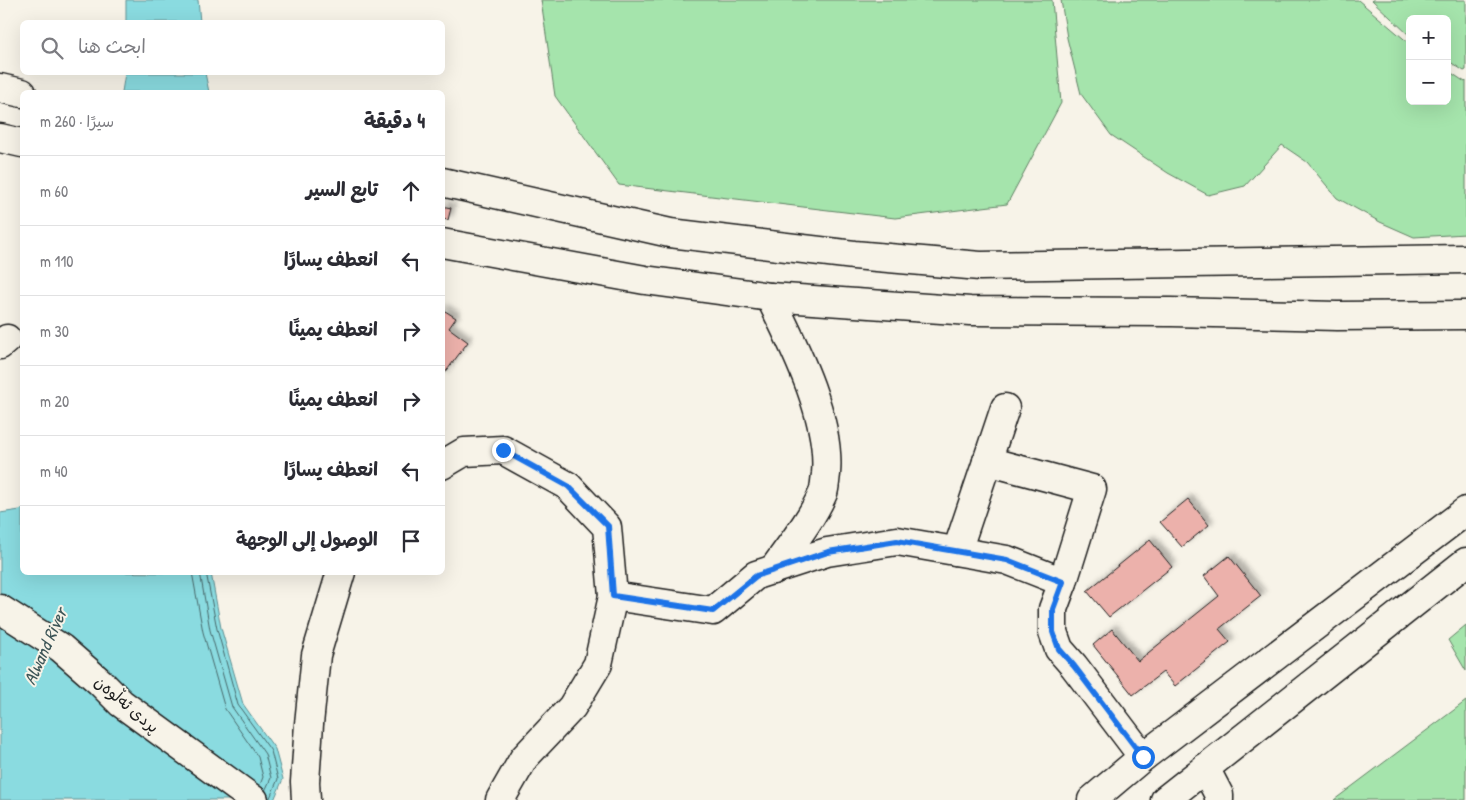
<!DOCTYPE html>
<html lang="ar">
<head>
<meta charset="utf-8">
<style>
	:root { --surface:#fff; --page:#f7f7f7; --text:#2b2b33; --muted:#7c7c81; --line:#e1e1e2 }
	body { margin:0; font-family:"Patrick Hand","Playpen Sans Arabic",sans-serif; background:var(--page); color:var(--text); direction:rtl }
	.controls { position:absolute; right:15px; top:15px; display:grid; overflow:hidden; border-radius:8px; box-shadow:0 5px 20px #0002 }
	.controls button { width:45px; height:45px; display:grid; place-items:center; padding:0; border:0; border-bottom:1px solid var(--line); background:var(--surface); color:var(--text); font:25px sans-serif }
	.stop { position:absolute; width:15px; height:15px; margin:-11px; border:4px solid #1a73e8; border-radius:50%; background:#fff }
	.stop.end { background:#1a73e8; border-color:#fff; box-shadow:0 1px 5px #0008 }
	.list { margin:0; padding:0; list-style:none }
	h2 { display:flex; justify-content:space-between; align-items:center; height:65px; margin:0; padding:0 20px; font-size:21px }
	h2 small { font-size:16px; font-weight:400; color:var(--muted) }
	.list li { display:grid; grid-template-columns:32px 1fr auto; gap:15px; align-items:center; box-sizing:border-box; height:70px; padding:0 20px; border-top:1px solid var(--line) }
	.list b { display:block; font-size:19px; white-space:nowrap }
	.list em { font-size:16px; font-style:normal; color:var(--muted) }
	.icon { flex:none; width:28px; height:28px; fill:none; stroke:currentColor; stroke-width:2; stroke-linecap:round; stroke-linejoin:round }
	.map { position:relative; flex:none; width:1466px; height:800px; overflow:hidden; direction:ltr }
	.search { position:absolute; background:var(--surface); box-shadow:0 5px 20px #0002; left:20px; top:20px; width:425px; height:55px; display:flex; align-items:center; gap:12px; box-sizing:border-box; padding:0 18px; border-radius:8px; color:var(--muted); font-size:19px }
	.panel { position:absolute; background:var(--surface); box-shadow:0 5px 20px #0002; left:20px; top:90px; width:425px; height:485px; border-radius:8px; direction:rtl }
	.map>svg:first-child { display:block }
</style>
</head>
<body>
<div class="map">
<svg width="1466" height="800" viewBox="0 0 1466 800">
	<defs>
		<filter id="shadow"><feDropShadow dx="4.5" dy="-4.5" stdDeviation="2.5" flood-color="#0004"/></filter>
	</defs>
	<rect width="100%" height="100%" fill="#f7f3e8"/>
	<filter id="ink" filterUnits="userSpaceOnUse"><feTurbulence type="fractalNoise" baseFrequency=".02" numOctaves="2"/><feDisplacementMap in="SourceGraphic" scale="10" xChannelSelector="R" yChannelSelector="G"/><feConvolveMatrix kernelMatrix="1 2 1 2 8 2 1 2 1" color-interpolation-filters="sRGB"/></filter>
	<g filter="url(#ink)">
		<!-- green -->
		<g fill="#a5e4ac" stroke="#608064">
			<path d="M541 0H1052L1061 103 1007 204 895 218 619 185 555 96Z"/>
			<path d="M1061 0H1358L1410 44V101H1447V70L1465 82 1466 81V234L1414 237 1380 222 1337 198 1307 162 1282 145 1245 186 1208 195 1168 173 1111 135 1081 94 1067 38Z"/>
			<path d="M1372 0H1466V70L1464 71 1447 60V19H1410V36Z"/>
			<path d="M1466 625V671L1448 640Z"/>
			<path d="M1466 701V800H1334Z"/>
		</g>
		<!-- water -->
		<g fill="#8adbe0" stroke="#5e8f92">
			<path d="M126 0H198L200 22H126Z"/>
			<path d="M125 73H205L209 92H122Z"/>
			<path d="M22 508V572L211 573 221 628 243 704 275 749 283 779 274 800H0V513L20 510Z"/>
		</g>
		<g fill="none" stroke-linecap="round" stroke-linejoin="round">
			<!-- shore -->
			<g stroke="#48686a" stroke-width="1">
				<path d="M192 572 203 632 225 709 258 757 263 777 260 785"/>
				<path d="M200 572 210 630 232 707 265 754 271 778 265 791"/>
				<path d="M206 572 217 629 238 705 271 751 278 779 269 800"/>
			</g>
		</g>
		<!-- building -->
		<g fill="#ecb1ab" stroke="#1c1c1c" filter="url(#shadow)">
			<path d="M442 206 451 208 448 220 442 219Z"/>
			<path d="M442 309 456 318 449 328 468 342 442 377Z"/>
			<path d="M1188 499 1209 525 1182 547 1160 522Z"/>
			<path d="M1150 540 1172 567 1109 617 1087 591Z"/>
			<path d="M1229 556 1261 596 1219 629 1230 642 1175 686 1163 672 1133 695 1093 645 1112 629 1138 661 1219 596 1204 576Z"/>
		</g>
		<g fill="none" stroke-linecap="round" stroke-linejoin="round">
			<defs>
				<g id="minor">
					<path d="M770 297C794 346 831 418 826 474 825 480 825 487 823 493 812 519 790 546 773 570"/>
					<path d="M0 345 7 339"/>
					<path d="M987 461 1092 489 1063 582"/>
					<path d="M442 465 464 452 503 450 568 486 607 527 613 596 598 664 572 707 524 758 500 800"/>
					<path d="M957 551 1005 408"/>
					<path d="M613 596 713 611 756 575 827 552 897 541 1007 560 1063 582 1053 609V632L1059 649 1074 666 1143 757"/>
					<path d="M1205 768 1219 795V800"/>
					<path d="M306 800 305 782 309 724 316 655 341 572"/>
				</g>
				<g id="tertiary">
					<path d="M0 609 61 648 100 682 121 703 254 800"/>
					<path d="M1092 800 1143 757 1466 511"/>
					<path d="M1165 800 1466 562"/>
				</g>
				<g id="primary">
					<path d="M0 88 22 93"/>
					<path d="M0 138 22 143"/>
					<path d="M442 182 670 233 854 255 980 266 1466 259"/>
					<path d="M442 243 645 280 770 297 970 311 1171 312 1337 316 1466 315"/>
				</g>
			</defs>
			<!-- minor casing -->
			<use href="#minor" stroke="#1c1c1c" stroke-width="31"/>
			<!-- tertiary casing -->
			<use href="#tertiary" stroke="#1c1c1c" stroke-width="31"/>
			<!-- primary casing -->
			<use href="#primary" stroke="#1c1c1c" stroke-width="31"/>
			<!-- minor -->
			<use href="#minor" stroke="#f7f3e8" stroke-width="28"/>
			<!-- tertiary -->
			<use href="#tertiary" stroke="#f7f3e8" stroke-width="28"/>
			<!-- primary -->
			<use href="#primary" stroke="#f7f3e8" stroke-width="28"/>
		</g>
	</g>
	<g fill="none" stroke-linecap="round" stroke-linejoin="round" filter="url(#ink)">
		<!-- route -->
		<path stroke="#1a73e8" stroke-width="6" d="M503 450 568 486 608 526 613 596 713 611 756 576 828 552 897 541 1007 560 1063 582 1053 609V632L1059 649 1074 666 1143 757"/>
	</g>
	<g text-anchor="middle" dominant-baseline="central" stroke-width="4" stroke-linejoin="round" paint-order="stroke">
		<!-- street labels -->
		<g font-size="16" fill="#1c1c1c" stroke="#f7f3e8">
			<text transform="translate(127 704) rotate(40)">پردی ئەڵوەن</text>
		</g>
		<!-- water labels -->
		<g font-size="18" font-style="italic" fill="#3d5557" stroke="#f7f3e8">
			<text transform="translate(45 646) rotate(-66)">Alwand River</text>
		</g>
	</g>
</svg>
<div class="controls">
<button>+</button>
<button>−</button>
</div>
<div class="stop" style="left:1143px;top:757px"></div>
<div class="stop end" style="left:503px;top:450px"></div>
<div class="search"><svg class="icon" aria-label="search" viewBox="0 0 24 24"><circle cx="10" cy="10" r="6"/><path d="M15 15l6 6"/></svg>ابحث هنا</div>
<section class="panel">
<h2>4 دقيقة<small>سيرًا · 260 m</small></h2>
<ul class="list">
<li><svg class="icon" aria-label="ahead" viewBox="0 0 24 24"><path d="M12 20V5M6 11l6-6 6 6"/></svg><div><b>تابع السير</b></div><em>60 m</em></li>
<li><svg class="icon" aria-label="left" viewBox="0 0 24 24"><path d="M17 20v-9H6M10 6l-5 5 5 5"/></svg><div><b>انعطف يسارًا</b></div><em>110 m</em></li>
<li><svg class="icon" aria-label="right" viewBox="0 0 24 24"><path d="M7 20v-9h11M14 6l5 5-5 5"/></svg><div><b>انعطف يمينًا</b></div><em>30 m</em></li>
<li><svg class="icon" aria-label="right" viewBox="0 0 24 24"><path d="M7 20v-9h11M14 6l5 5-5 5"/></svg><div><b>انعطف يمينًا</b></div><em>20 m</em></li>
<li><svg class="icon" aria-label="left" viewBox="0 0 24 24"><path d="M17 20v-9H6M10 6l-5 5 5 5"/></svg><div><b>انعطف يسارًا</b></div><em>40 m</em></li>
<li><svg class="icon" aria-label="arrive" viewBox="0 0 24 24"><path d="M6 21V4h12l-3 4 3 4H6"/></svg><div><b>الوصول إلى الوجهة</b></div></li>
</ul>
</section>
</div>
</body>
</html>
